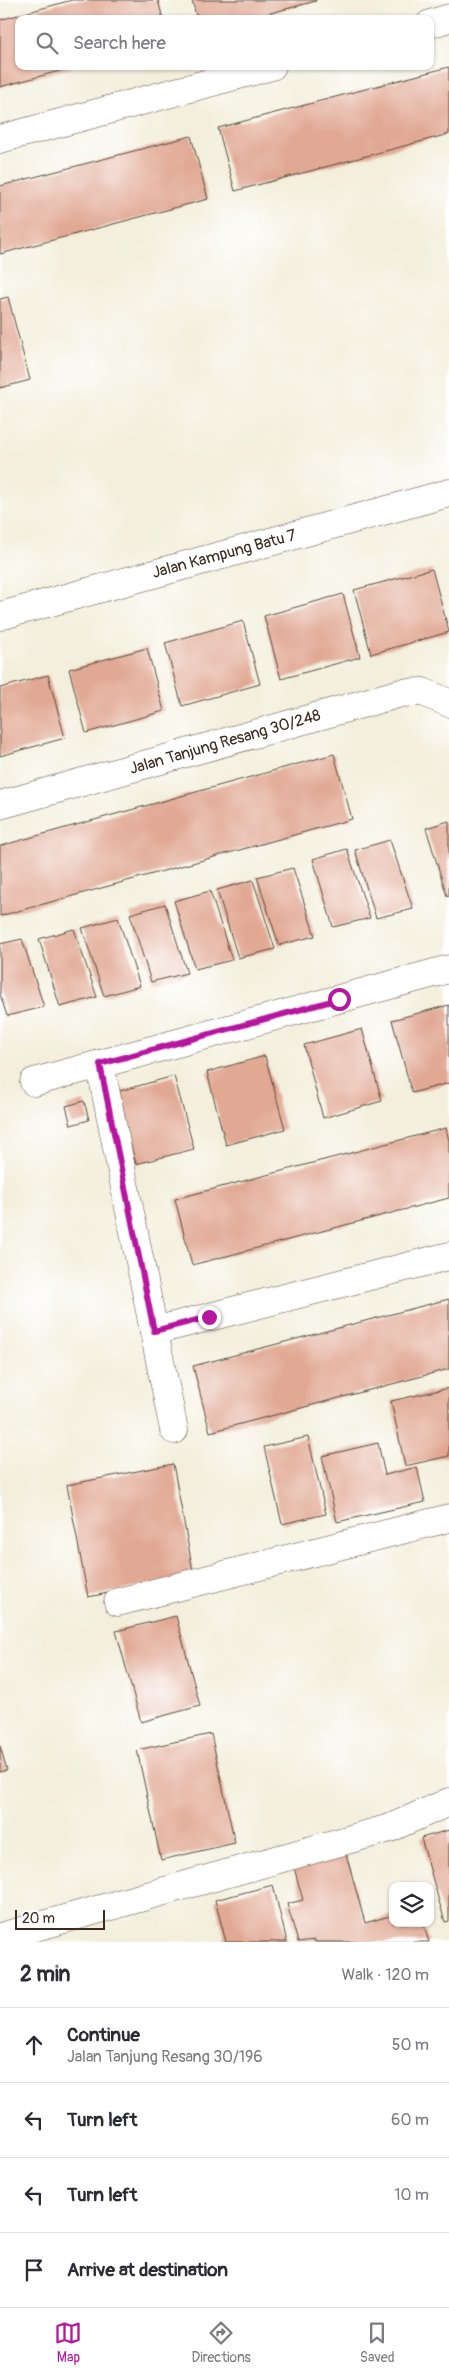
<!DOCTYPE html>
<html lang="en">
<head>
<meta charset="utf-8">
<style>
	:root { --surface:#fff; --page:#f2f2f3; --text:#2b2b33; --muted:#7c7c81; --line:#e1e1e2; --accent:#b5179e }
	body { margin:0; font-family:Pangolin,sans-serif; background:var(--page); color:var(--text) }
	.controls { position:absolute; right:15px; bottom:15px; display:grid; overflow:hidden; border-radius:10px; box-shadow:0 1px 4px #0004 }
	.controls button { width:45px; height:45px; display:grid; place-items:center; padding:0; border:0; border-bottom:1px solid var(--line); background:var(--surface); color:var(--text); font:25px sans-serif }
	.scale { position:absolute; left:15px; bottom:12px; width:90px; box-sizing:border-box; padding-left:5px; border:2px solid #3b2a1e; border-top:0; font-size:14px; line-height:18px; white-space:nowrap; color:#3b2a1e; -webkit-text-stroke:4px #fff; paint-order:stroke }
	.stop { position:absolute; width:15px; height:15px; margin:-11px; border:4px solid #b5179e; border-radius:50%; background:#fff }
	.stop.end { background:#b5179e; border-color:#fff; box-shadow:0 1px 5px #0008 }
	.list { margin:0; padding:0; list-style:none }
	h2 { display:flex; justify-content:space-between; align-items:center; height:65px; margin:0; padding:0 20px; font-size:21px }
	h2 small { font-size:16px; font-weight:400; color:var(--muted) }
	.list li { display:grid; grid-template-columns:32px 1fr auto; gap:15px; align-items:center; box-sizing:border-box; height:75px; padding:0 20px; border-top:1px solid var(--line) }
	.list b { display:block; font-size:19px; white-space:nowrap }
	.list p { margin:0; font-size:16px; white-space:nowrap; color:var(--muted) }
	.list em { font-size:16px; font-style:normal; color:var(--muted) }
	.icon { flex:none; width:28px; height:28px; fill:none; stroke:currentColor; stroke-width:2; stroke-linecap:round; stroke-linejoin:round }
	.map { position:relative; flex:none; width:449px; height:1942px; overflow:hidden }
	.search { position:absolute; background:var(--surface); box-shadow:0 1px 4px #0004; left:15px; right:15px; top:15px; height:55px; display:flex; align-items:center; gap:12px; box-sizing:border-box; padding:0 18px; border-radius:10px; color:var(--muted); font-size:19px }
	.sheet { height:365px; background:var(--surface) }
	nav { display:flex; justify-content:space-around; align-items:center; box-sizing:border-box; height:70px; border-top:1px solid var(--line); background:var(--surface); font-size:14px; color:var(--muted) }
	nav a { display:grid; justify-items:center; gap:2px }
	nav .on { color:var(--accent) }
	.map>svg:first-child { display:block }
</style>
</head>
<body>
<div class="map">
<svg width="449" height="1942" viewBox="0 0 449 1942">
	<rect width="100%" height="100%" fill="#fff"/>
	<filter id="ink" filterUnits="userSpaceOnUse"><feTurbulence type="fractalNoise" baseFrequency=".02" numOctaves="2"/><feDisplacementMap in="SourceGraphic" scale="10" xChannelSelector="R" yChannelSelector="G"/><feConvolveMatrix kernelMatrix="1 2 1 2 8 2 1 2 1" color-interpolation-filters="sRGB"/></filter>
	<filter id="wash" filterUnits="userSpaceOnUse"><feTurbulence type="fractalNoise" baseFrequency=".0096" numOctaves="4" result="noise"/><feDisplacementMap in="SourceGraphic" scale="20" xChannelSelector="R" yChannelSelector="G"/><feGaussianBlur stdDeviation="1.12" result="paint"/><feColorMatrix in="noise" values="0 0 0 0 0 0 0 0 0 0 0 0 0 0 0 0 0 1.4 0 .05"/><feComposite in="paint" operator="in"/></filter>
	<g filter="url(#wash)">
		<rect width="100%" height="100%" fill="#f3efdc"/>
		<g id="blocks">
			<!-- building -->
			<g fill="#e1a893">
				<path d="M72 0H158L163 19H19V66L74 67 0 87V20Z"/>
				<path d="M192 0H316V1L248 19H197Z"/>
				<path d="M449 67V134L235 191 218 128Z"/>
				<path d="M191 136 208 199 0 254V186Z"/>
				<path d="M8 297 30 380 0 388V299Z"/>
				<path d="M432 569 449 632 371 654 354 590Z"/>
				<path d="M343 594 360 657 281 679 264 616Z"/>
				<path d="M243 621 260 684 182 706 165 643Z"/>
				<path d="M147 648 164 711 86 733 69 669Z"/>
				<path d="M48 675 65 738 0 756V688Z"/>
				<path d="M334 754 352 819 0 916V846Z"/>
				<path d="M449 821V895L447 896 426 828Z"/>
				<path d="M390 840 413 909 376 918 355 850Z"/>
				<path d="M347 849 370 918 333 927 313 859Z"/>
				<path d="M293 868 315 936 279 945 257 877Z"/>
				<path d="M253 880 275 949 238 958 217 890Z"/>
				<path d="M210 891 232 960 195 969 174 901Z"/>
				<path d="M165 904 187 973 151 982 130 914Z"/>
				<path d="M118 918 140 986 104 996 82 928Z"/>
				<path d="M74 929 97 997 60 1007 39 939Z"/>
				<path d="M22 939 44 1007 7 1016 0 994V944Z"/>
				<path d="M449 1005V1083L412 1093 392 1020Z"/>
				<path d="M362 1029 382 1101 323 1118 304 1045Z"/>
				<path d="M265 1056 285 1129 226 1145 207 1072Z"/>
				<path d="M174 1076 194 1149 136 1164 116 1092Z"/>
				<path d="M84 1101 89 1120 71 1125 66 1106Z"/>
				<path d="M446 1128 449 1141V1198L192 1265 175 1199Z"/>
				<path d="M449 1299V1369L210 1432 193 1366Z"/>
				<path d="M449 1388V1456L405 1466 391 1401Z"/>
				<path d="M308 1437 326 1514 282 1524 264 1447Z"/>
				<path d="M378 1443 385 1475 417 1467 425 1502 337 1522 322 1456Z"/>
				<path d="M173 1464 194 1576 88 1597 67 1485Z"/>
				<path d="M176 1616 200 1706 141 1722 116 1631Z"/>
				<path d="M211 1734 235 1843 161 1860 137 1750Z"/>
				<path d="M0 1746 7 1770 0 1772Z"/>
				<path d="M449 1830V1921L445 1922 421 1838Z"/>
				<path d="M345 1850 365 1923 393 1915V1923H423L429 1942H315V1940L298 1942 287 1904 303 1900 293 1864Z"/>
				<path d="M273 1885 287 1942H226L215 1900Z"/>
			</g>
		</g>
	</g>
	<g filter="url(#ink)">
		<use href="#blocks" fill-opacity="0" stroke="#57483a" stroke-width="1"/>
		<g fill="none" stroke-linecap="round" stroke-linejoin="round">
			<defs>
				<g id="minor">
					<path d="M430 24 449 18"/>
					<path d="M0 139 272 66"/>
					<path d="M0 616 449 493"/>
					<path d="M0 805 401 693 423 692 449 703"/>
					<path d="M100 1064 174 1430"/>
					<path d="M34 1082 449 969"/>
					<path d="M154 1331 449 1256"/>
					<path d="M118 1602 449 1518"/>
					<path d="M0 1937 390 1828 449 1802"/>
				</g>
			</defs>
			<!-- minor casing -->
			<use href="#minor" stroke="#57483a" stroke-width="29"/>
			<!-- minor -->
			<use href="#minor" stroke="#fff" stroke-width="28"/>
		</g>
	</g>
	<g fill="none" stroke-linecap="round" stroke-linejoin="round" filter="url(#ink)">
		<!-- route -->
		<path stroke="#b5179e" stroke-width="6" d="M209 1317 154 1331 100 1064 339 999"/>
	</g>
	<g text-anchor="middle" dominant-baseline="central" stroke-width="4" stroke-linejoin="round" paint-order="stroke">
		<!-- street labels -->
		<g font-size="16" fill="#3b2a1e" stroke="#fff">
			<text transform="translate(224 554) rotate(-15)">Jalan Kampung Batu 7</text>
			<text transform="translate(225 742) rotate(-16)">Jalan Tanjung Resang 30/248</text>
		</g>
	</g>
</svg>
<div class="controls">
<button><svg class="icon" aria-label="layers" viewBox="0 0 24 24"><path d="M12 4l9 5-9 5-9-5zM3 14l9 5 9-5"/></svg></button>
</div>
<div class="scale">20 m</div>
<div class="stop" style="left:339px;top:999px"></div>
<div class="stop end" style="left:209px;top:1317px"></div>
<div class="search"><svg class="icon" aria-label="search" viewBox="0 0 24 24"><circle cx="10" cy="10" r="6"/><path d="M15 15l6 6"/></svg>Search here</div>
</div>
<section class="sheet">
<h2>2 min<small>Walk · 120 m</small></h2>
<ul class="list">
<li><svg class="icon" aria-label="ahead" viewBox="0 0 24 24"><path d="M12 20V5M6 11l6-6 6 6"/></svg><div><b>Continue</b><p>Jalan Tanjung Resang 30/196</p></div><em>50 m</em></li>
<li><svg class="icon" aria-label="left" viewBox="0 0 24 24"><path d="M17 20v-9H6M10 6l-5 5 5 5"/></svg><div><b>Turn left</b></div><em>60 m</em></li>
<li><svg class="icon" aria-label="left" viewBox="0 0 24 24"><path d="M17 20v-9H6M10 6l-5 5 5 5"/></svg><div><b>Turn left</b></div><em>10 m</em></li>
<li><svg class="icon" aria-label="arrive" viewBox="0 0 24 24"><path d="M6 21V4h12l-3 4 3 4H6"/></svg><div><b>Arrive at destination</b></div></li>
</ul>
</section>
<nav>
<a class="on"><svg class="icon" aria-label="map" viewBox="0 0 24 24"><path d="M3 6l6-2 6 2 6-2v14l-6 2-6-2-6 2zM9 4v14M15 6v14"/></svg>Map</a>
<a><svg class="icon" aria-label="directions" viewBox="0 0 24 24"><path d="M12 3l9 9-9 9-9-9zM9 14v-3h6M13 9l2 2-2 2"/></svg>Directions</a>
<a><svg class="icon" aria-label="saved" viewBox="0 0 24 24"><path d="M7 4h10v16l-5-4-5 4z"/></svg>Saved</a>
</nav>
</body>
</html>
